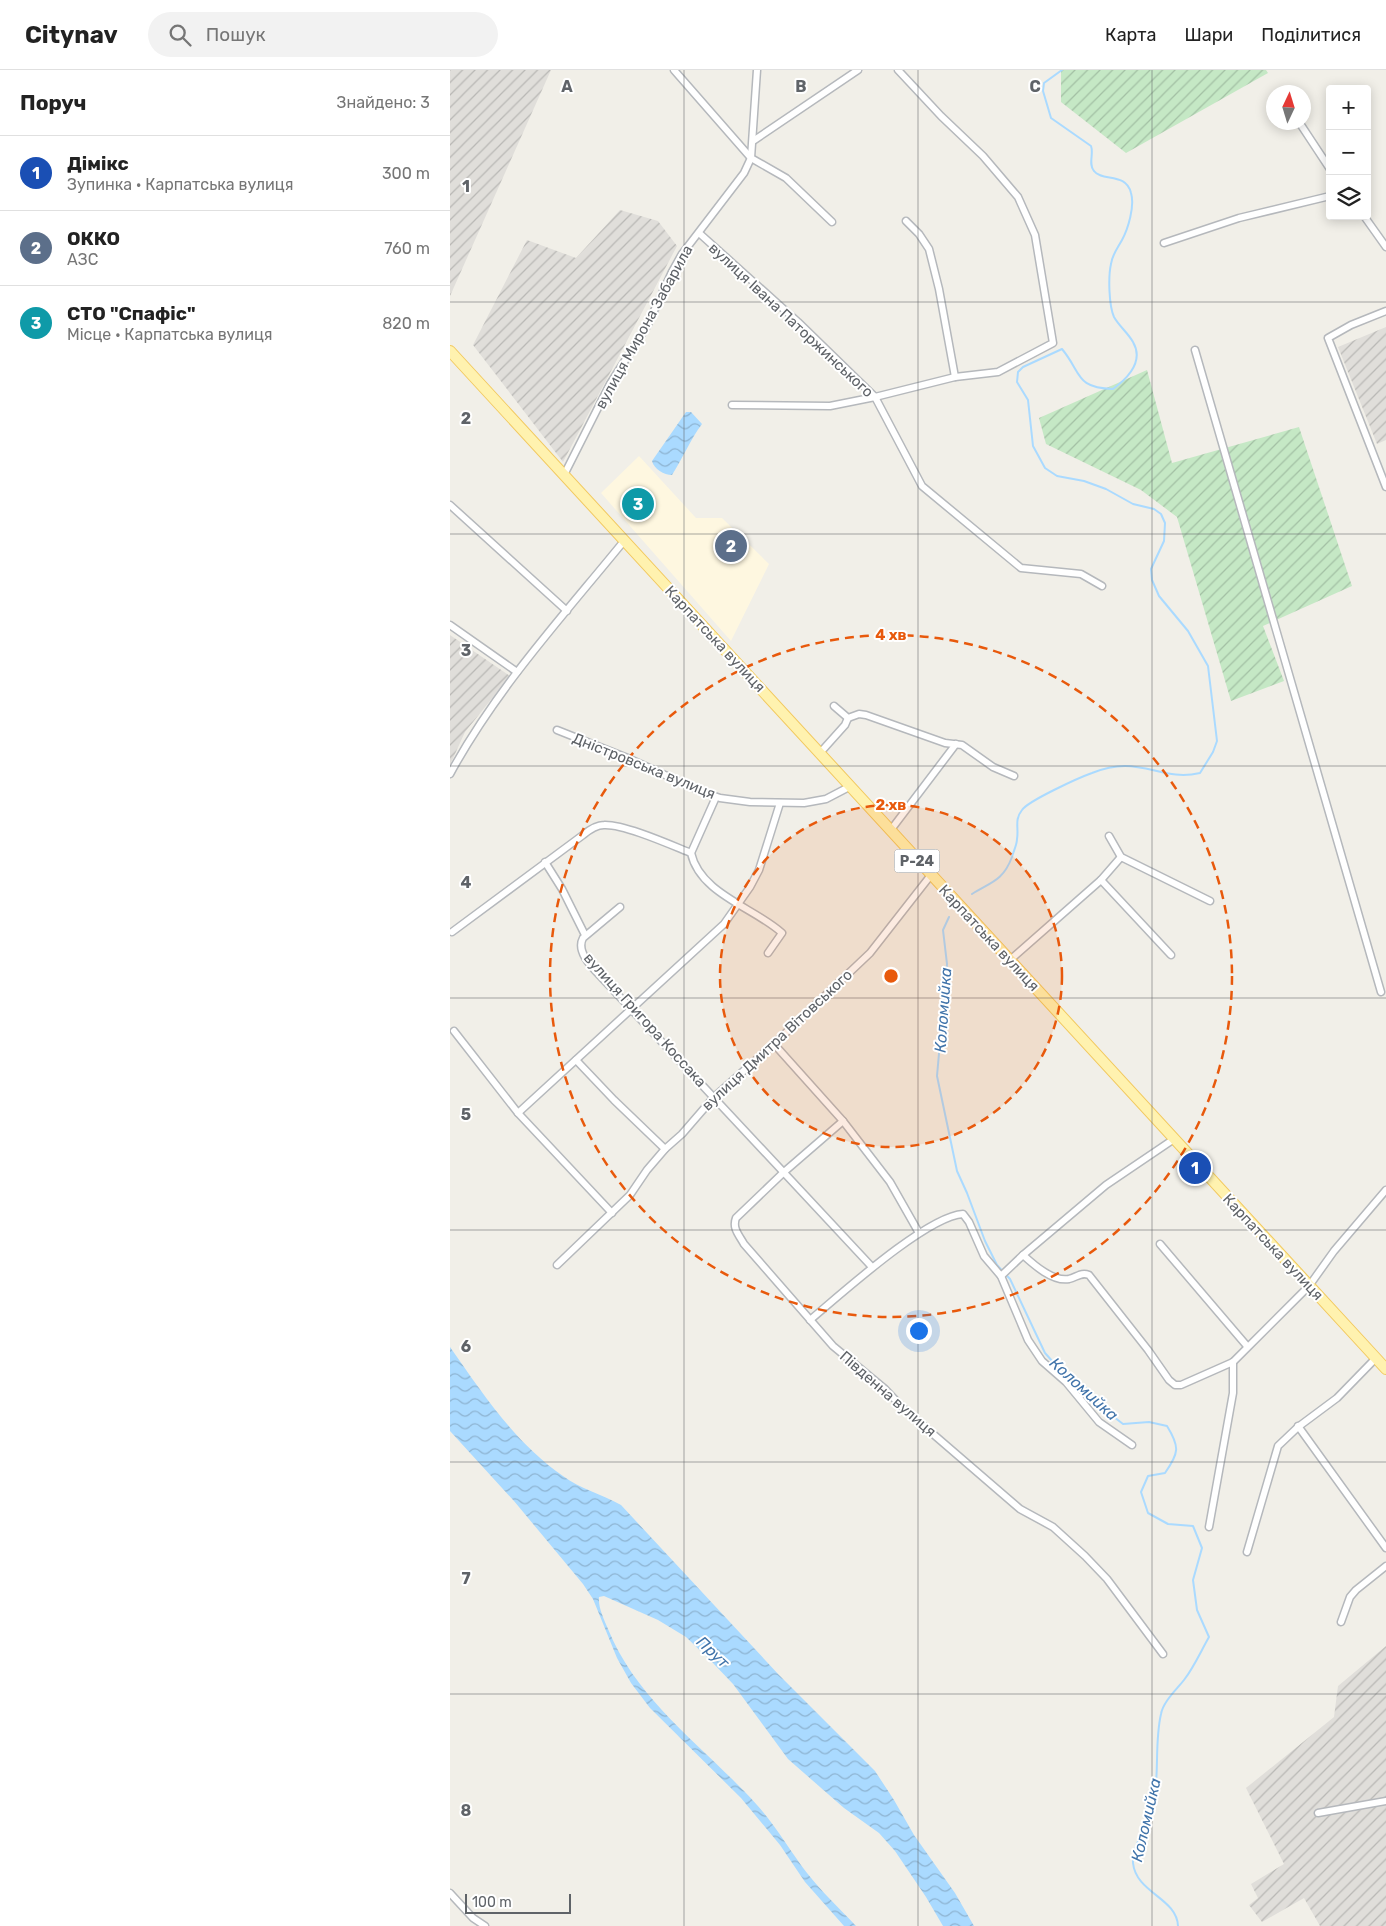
<!DOCTYPE html>
<html lang="uk">
<head>
<meta charset="utf-8">
<style>
	:root { --surface:#fff; --page:#f2f2f2; --text:#222; --muted:#767676; --line:#e0e0e0; --accent:#ea580c }
	body { margin:0; font-family:Rubik,sans-serif; background:var(--page); color:var(--text) }
	.controls { position:absolute; right:15px; top:15px; display:grid; overflow:hidden; border-radius:5px; box-shadow:0 2px 12px #0003 }
	.controls button { width:45px; height:45px; display:grid; place-items:center; padding:0; border:0; border-bottom:1px solid var(--line); background:var(--surface); color:var(--text); font:25px sans-serif }
	.compass { position:absolute; left:816px; top:15px; width:45px; height:45px; border-radius:50%; background:var(--surface); box-shadow:0 2px 12px #0003; rotate:4deg }
	.scale { position:absolute; left:15px; bottom:12px; width:106px; box-sizing:border-box; padding-left:5px; border:2px solid #5f6368; border-top:0; font-size:14px; line-height:18px; white-space:nowrap; color:#5f6368; -webkit-text-stroke:4px #fff; paint-order:stroke }
	.you { position:absolute; left:468px; top:1260px; width:18px; height:18px; margin:-12px; border:4px solid #fff; border-radius:50%; background:#1a73e8; box-shadow:0 0 0 8px #1a73e833 }
	.badge { display:grid; place-items:center; width:32px; height:32px; border-radius:50%; background:var(--accent); color:#fff; font-size:16px; font-weight:700 }
	.pin { position:absolute; translate:-50% -50%; border:2px solid #fff; box-shadow:0 1px 5px #0006 }
	.list { margin:0; padding:0; list-style:none }
	h2 { display:flex; justify-content:space-between; align-items:center; height:65px; margin:0; padding:0 20px; font-size:21px }
	h2 small { font-size:16px; font-weight:400; color:var(--muted) }
	.list li { display:grid; grid-template-columns:32px 1fr auto; gap:15px; align-items:center; box-sizing:border-box; height:75px; padding:0 20px; border-top:1px solid var(--line) }
	.list b { display:block; font-size:19px; white-space:nowrap }
	.list p { margin:0; font-size:16px; white-space:nowrap; color:var(--muted) }
	.list em { font-size:16px; font-style:normal; color:var(--muted) }
	.icon { flex:none; width:28px; height:28px; fill:none; stroke:currentColor; stroke-width:2; stroke-linecap:round; stroke-linejoin:round }
	.map { position:relative; flex:none; width:936px; height:1856px; overflow:hidden }
	header { display:flex; align-items:center; gap:30px; box-sizing:border-box; height:70px; padding:0 25px; background:var(--surface); border-bottom:1px solid var(--line) }
	header strong { font-size:24px }
	nav { display:flex; gap:28px; margin-inline-start:auto; font-size:18px }
	.search { width:350px; height:45px; background:var(--page); display:flex; align-items:center; gap:12px; box-sizing:border-box; padding:0 18px; border-radius:28px; color:var(--muted); font-size:19px }
	main { display:flex }
	aside { flex:1; background:var(--surface) }
	.map>svg:first-child { display:block }
</style>
</head>
<body>
<header>
<strong>Citynav</strong>
<div class="search"><svg class="icon" aria-label="search" viewBox="0 0 24 24"><circle cx="10" cy="10" r="6"/><path d="M15 15l6 6"/></svg>Пошук</div>
<nav><a>Карта</a><a>Шари</a><a>Поділитися</a></nav>
</header>
<main>
<aside>
<h2>Поруч<small>Знайдено: 3</small></h2>
<ul class="list">
<li><span class="badge" style="background:#1a4fb4">1</span><div><b>Дімікс</b><p>Зупинка · Карпатська вулиця</p></div><em>300 m</em></li>
<li><span class="badge" style="background:#5c6f8a">2</span><div><b>ОККО</b><p>АЗС</p></div><em>760 m</em></li>
<li><span class="badge" style="background:#0f9aa8">3</span><div><b>СТО &quot;Спафіс&quot;</b><p>Місце · Карпатська вулиця</p></div><em>820 m</em></li>
</ul>
</aside>
<div class="map">
<svg width="936" height="1856" viewBox="0 0 936 1856">
	<defs>
		<pattern id="industrial-furrows" width="10" height="10" patternUnits="userSpaceOnUse" patternTransform="scale(1.25)"><rect width="10" height="10" fill="#e0deda"/><path d="M-1 1l2-2M0 10L10 0M9 11l2-2" fill="none" stroke="#b9b8b5"/></pattern>
		<pattern id="garden-furrows" width="10" height="10" patternUnits="userSpaceOnUse" patternTransform="scale(1.25)"><rect width="10" height="10" fill="#c5e8c5"/><path d="M-1 1l2-2M0 10L10 0M9 11l2-2" fill="none" stroke="#a3c0a4"/></pattern>
		<pattern id="water-waves" width="16" height="10" patternUnits="userSpaceOnUse" patternTransform="scale(1.25)"><rect width="16" height="10" fill="#aadaff"/><path d="M0 5q4-4 8 0t8 0" fill="none" stroke="#8eb4d2"/></pattern>
	</defs>
	<rect width="100%" height="100%" fill="#f1efe8"/>
	<!-- commercial -->
	<path fill="#fef7e0" d="M189 386 246 448H272L319 494 281 571 151 423Z"/>
	<!-- industrial -->
	<g fill="url(#industrial-furrows)">
		<path d="M0 0H101L0 226Z"/>
		<path d="M170 140 208 151 227 176 113 392 23 275 77 170 126 188Z"/>
		<path d="M936 257V370L927 374 888 277Z"/>
		<path d="M0 565 60 606 15 662 0 695Z"/>
		<path d="M936 1576V1856H870L854 1828 812 1852 799 1835 808 1828 801 1814 834 1794 796 1718 884 1647 888 1616Z"/>
	</g>
	<!-- garden -->
	<g fill="url(#garden-furrows)">
		<path d="M611 0H816L818 3 676 83 611 32Z"/>
		<path d="M697 300 722 393 849 357 902 516 813 556 834 611 781 631 727 447 691 420 596 374 589 348Z"/>
	</g>
	<!-- water -->
	<g fill="url(#water-waves)">
		<path d="M236 342H241L252 354C240 370 233 388 222 405 214 405 204 399 202 391Z"/>
		<path d="M0 1277C33 1324 65 1373 113 1406 130 1419 152 1424 171 1435L329 1605 425 1701 444 1730 464 1765 505 1823 524 1856H493L476 1827 445 1781 429 1763 394 1738 338 1689 283 1614 262 1592 236 1567 208 1550 154 1526 149 1527C148 1538 154 1549 158 1559 188 1633 256 1678 307 1735 326 1756 340 1781 357 1803 372 1822 390 1839 406 1856H394L355 1812 330 1775 291 1728 200 1638 181 1613 167 1588 143 1529 133 1514 64 1431 0 1361Z"/>
	</g>
	<g fill="none" stroke-linecap="round" stroke-linejoin="round">
		<!-- stream -->
		<g stroke="#aadaff" stroke-width="2">
			<path d="M522 824C541 812 553 811 562 787 563 782 567 775 567 769 569 758 564 750 572 740 578 731 628 708 642 703 652 699 664 696 675 696 702 696 720 710 750 703L763 682 767 671 758 596 738 561 709 526 702 510 701 499 714 471 715 453 711 444 704 439 683 434 656 419 634 411 607 406 595 398 583 376 578 330 567 312 568 302 573 297 612 279C632 303 625 318 663 319 678 308 694 291 683 272 678 263 669 256 664 247 659 236 658 207 661 194 662 185 667 179 672 170 678 159 685 136 681 123 676 102 652 112 644 101 638 94 644 84 641 76L601 48 593 21 594 13 612 0"/>
			<path d="M499 847 493 860 497 894 487 1006 507 1101 517 1123 535 1171 547 1195 560 1209 595 1283 603 1292 637 1319 655 1340 673 1354 699 1352 717 1356C730 1377 729 1383 715 1403L698 1406 691 1422 698 1443 718 1454 743 1456 752 1478 743 1510 747 1540 759 1567C751 1581 744 1597 734 1610 726 1620 713 1632 711 1644 704 1674 710 1706 703 1736 699 1752 682 1776 683 1793 686 1823 727 1828 728 1856"/>
		</g>
		<defs>
			<g id="street">
				<path d="M224 0 301 88 336 108 382 152"/>
				<path d="M849 52 880 99"/>
				<path d="M303 71 408 0"/>
				<path d="M914 146 936 177"/>
				<path d="M456 151 469 164 479 179 489 219 505 307"/>
				<path d="M249 163 348 252 425 327 472 416 571 498 631 504 652 516"/>
				<path d="M714 173 789 148 880 126"/>
				<path d="M936 241 901 255 878 268 936 417"/>
				<path d="M745 280 931 922"/>
				<path d="M282 335 380 336 425 327 505 307 548 302 603 273 585 165 568 127 533 86 491 46 448 0"/>
				<path d="M114 405 160 314 197 256 222 202 232 184 294 103 301 88 307 0"/>
				<path d="M0 435 117 541"/>
				<path d="M0 555 67 602"/>
				<path d="M384 636 398 648 409 644 416 645 495 673 512 675 543 697 564 706"/>
				<path d="M107 660 180 689 250 721 270 728 300 732 354 733 376 729 399 717"/>
				<path d="M369 684 395 655 398 648"/>
				<path d="M0 704C46 619 113 546 174 471"/>
				<path d="M440 761 506 674"/>
				<path d="M659 766 671 787 760 831"/>
				<path d="M241 783 266 727"/>
				<path d="M95 792 112 819 135 865"/>
				<path d="M651 810 721 885"/>
				<path d="M170 837 133 868C125 883 145 900 154 910L422 1197"/>
				<path d="M2 862 133 765C139 760 146 755 154 755 174 754 221 775 241 783 250 824 305 838 332 863L318 883"/>
				<path d="M560 890 651 810 671 787"/>
				<path d="M4 961 68 1043 162 1143"/>
				<path d="M324 974 393 1051 440 1112 469 1163"/>
				<path d="M126 990 164 1030 215 1079"/>
				<path d="M68 1043 274 854 300 817 309 800 330 733"/>
				<path d="M393 1051 334 1102 286 1148C282 1158 289 1165 294 1174L383 1276 435 1319 454 1339 570 1439 603 1457 635 1486 657 1509 713 1584"/>
				<path d="M710 1174 797 1276"/>
				<path d="M573 1185C584 1195 603 1212 619 1209 627 1207 631 1202 639 1205L698 1280 719 1310 725 1315H731L783 1292 859 1216 884 1181 936 1120"/>
				<path d="M107 1195 180 1125 197 1100 215 1079 232 1064 264 1027 324 974 420 883 481 805"/>
				<path d="M551 1206 573 1185 656 1115 724 1069"/>
				<path d="M360 1250C390 1225 477 1146 513 1144L519 1152 534 1186 551 1206 578 1270 592 1291 616 1312 649 1352 682 1375"/>
				<path d="M848 1356 936 1478"/>
				<path d="M759 1457 783 1323V1292"/>
				<path d="M797 1482 828 1376 848 1357 887 1328 926 1288"/>
				<path d="M891 1552 900 1527 906 1520 936 1496"/>
				<path d="M868 1743 936 1731"/>
				<path d="M0 1823 23 1848 35 1856"/>
			</g>
			<path id="primary" d="M0 281 936 1299"/>
		</defs>
		<!-- street casing -->
		<use href="#street" stroke="#b5b8bc" stroke-width="9"/>
		<!-- primary casing -->
		<use href="#primary" stroke="#f2c960" stroke-width="12"/>
		<!-- street -->
		<use href="#street" stroke="#fff" stroke-width="6"/>
		<!-- primary -->
		<use href="#primary" stroke="#fff2af" stroke-width="10"/>
	</g>
	<!-- grid -->
	<path fill="none" stroke="#5f6368" stroke-width="1" stroke-opacity="0.55" d="M234 0V1856M468 0V1856M702 0V1856M0 232H936M0 464H936M0 696H936M0 928H936M0 1160H936M0 1392H936M0 1624H936"/>
	<!-- distance rings -->
	<circle cx="441" cy="906" r="171" fill="#e8590c" fill-opacity=".12"/>
	<g fill="none" stroke="#e8590c" stroke-width="2.5" stroke-dasharray="9 6">
		<circle cx="441" cy="906" r="171"/>
		<circle cx="441" cy="906" r="341"/>
	</g>
	<g text-anchor="middle" dominant-baseline="central" stroke-width="4" stroke-linejoin="round" paint-order="stroke">
		<!-- shield labels -->
		<rect fill="#fff" stroke="#8f9295" stroke-width="1" x="444.5" y="779.5" width="45" height="23" rx="4"/>
		<g font-size="14" font-weight="bold" fill="#5f6368">
			<text x="467" y="791">Р-24</text>
		</g>
		<!-- street labels -->
		<g font-size="15" fill="#5f6368" stroke="#fff">
			<text transform="translate(341 250) rotate(43)">вулиця Івана Паторжинського</text>
			<text transform="translate(194 257) rotate(-61)">вулиця Мирона Забарила</text>
			<text transform="translate(265 569) rotate(47)">Карпатська вулиця</text>
			<text transform="translate(194 696) rotate(22)">Дністровська вулиця</text>
			<text transform="translate(539 868) rotate(47)">Карпатська вулиця</text>
			<text transform="translate(195 950) rotate(48)">вулиця Григора Коссака</text>
			<text transform="translate(327 970) rotate(-43)">вулиця Дмитра Вітовського</text>
			<text transform="translate(823 1177) rotate(47)">Карпатська вулиця</text>
			<text transform="translate(438 1324) rotate(41)">Південна вулиця</text>
		</g>
		<!-- water labels -->
		<g font-size="16" font-style="italic" fill="#4174aa" stroke="#fff">
			<text transform="translate(493 940) rotate(-86)">Коломийка</text>
			<text transform="translate(634 1319) rotate(42)">Коломийка</text>
			<text transform="translate(263 1582) rotate(43)">Прут</text>
			<text transform="translate(696 1750) rotate(-77)">Коломийка</text>
		</g>
	</g>
	<g font-size="16" text-anchor="middle" font-weight="bold" fill="#5f6368" stroke="#fff" stroke-width="4" stroke-linejoin="round" paint-order="stroke">
		<text x="117" y="22">A</text>
		<text x="351" y="22">B</text>
		<text x="585" y="22">C</text>
		<text x="16" y="122">1</text>
		<text x="16" y="354">2</text>
		<text x="16" y="586">3</text>
		<text x="16" y="818">4</text>
		<text x="16" y="1050">5</text>
		<text x="16" y="1282">6</text>
		<text x="16" y="1514">7</text>
		<text x="16" y="1746">8</text>
	</g>
	<circle cx="441" cy="906" r="8" fill="#e8590c" stroke="#fff" stroke-width="2.5"/>
	<g font-size="15" text-anchor="middle" font-weight="bold" fill="#e8590c" stroke="#fff" stroke-width="4" stroke-linejoin="round" paint-order="stroke">
		<text x="441" y="570">4 хв</text>
		<text x="441" y="740">2 хв</text>
	</g>
</svg>
<div class="controls">
<button>+</button>
<button>−</button>
<button><svg class="icon" aria-label="layers" viewBox="0 0 24 24"><path d="M12 4l9 5-9 5-9-5zM3 14l9 5 9-5"/></svg></button>
</div>
<svg class="compass" viewBox="-18 -18 36 36"><path d="M0-13l5 13h-10z" fill="#e53935"/><path d="M0 13l5-13h-10z" fill="#767676"/></svg>
<div class="scale">100 m</div>
<div class="you"></div>
<div class="pin badge" style="left:745px;top:1098px;background:#1a4fb4">1</div>
<div class="pin badge" style="left:281px;top:476px;background:#5c6f8a">2</div>
<div class="pin badge" style="left:188px;top:434px;background:#0f9aa8">3</div>
</div>
</main>
</body>
</html>
